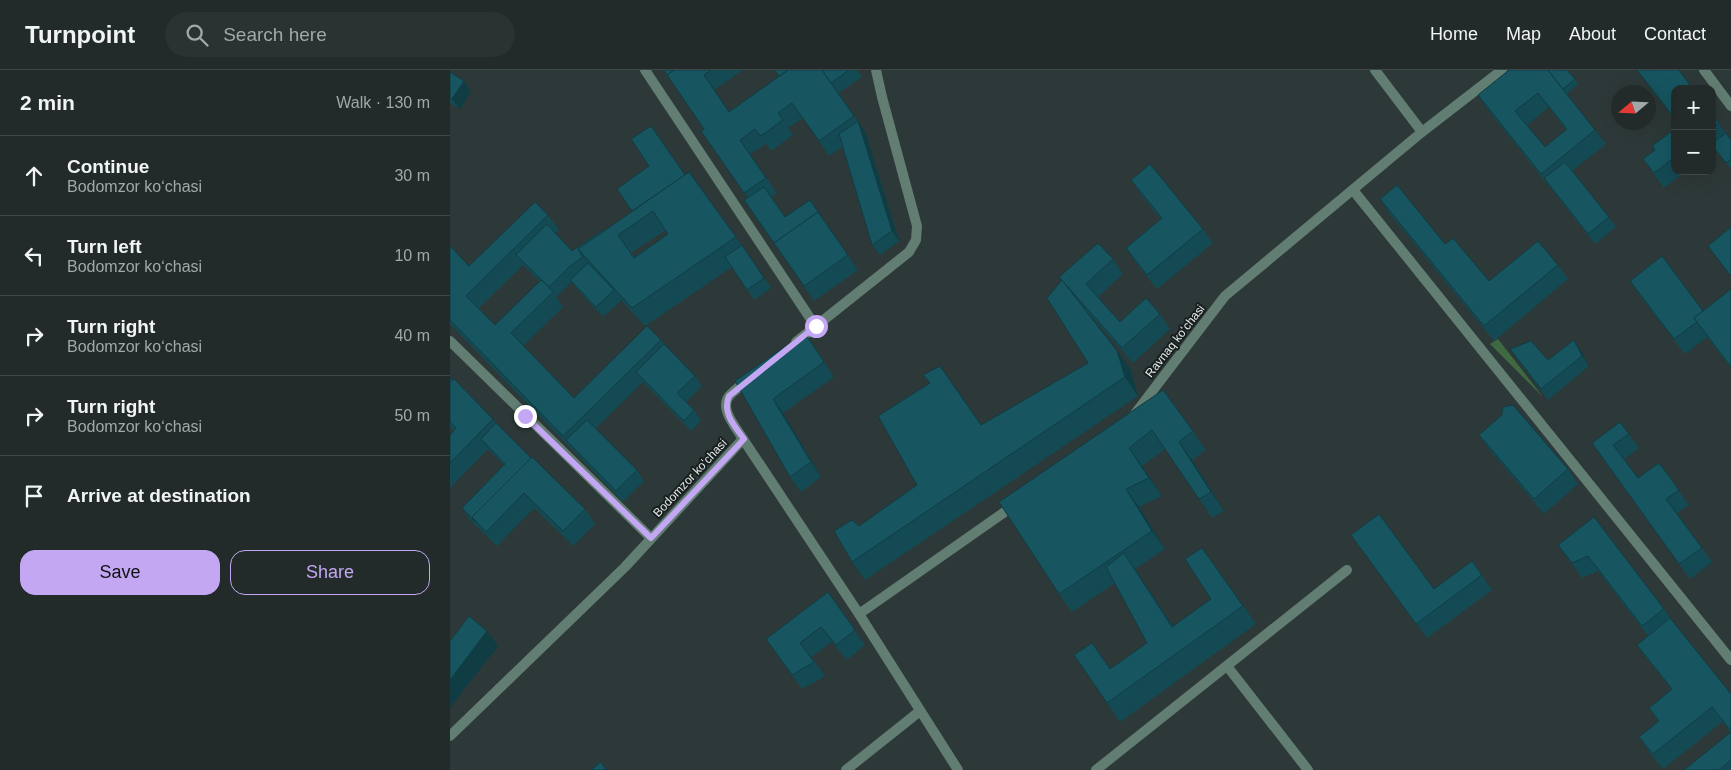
<!DOCTYPE html>
<html lang="en">
<head>
<meta charset="utf-8">
<style>
	:root { --surface:#222b2a; --page:#2a3332; --text:#f1f3f6; --muted:#a2a7a8; --line:#3f4747; --accent:#c3a7f2 }
	body { margin:0; font-family:Helvetica,sans-serif; background:var(--page); color:var(--text) }
	.controls { position:absolute; right:15px; top:15px; display:grid; overflow:hidden; border-radius:10px; box-shadow:0 5px 20px #0002 }
	.controls button { width:45px; height:45px; display:grid; place-items:center; padding:0; border:0; border-bottom:1px solid var(--line); background:var(--surface); color:var(--text); font:25px sans-serif }
	.compass { position:absolute; left:1161px; top:15px; width:45px; height:45px; border-radius:50%; background:var(--surface); box-shadow:0 5px 20px #0002; rotate:251deg }
	.stop { position:absolute; width:15px; height:15px; margin:-11px; border:4px solid #c3a7f2; border-radius:50%; background:#fff }
	.stop.end { background:#c3a7f2; border-color:#fff; box-shadow:0 1px 5px #0008 }
	.list { margin:0; padding:0; list-style:none }
	h2 { display:flex; justify-content:space-between; align-items:center; height:65px; margin:0; padding:0 20px; font-size:21px }
	h2 small { font-size:16px; font-weight:400; color:var(--muted) }
	.list li { display:grid; grid-template-columns:32px 1fr auto; gap:15px; align-items:center; box-sizing:border-box; height:80px; padding:0 20px; border-top:1px solid var(--line) }
	.list b { display:block; font-size:19px; white-space:nowrap }
	.list p { margin:0; font-size:16px; white-space:nowrap; color:var(--muted) }
	.list em { font-size:16px; font-style:normal; color:var(--muted) }
	.actions { display:flex; gap:10px; padding:15px 20px }
	.actions a { flex:1; padding:11px 0; border:1px solid var(--accent); border-radius:15px; text-align:center; font-size:18px; color:var(--accent) }
	.actions .main { background:var(--accent); color:#111 }
	.icon { flex:none; width:28px; height:28px; fill:none; stroke:currentColor; stroke-width:2; stroke-linecap:round; stroke-linejoin:round }
	.map { position:relative; flex:none; width:1281px; height:700px; overflow:hidden }
	header { display:flex; align-items:center; gap:30px; box-sizing:border-box; height:70px; padding:0 25px; background:var(--surface); border-bottom:1px solid var(--line) }
	header strong { font-size:24px }
	nav { display:flex; gap:28px; margin-inline-start:auto; font-size:18px }
	.search { width:350px; height:45px; background:var(--page); display:flex; align-items:center; gap:12px; box-sizing:border-box; padding:0 18px; border-radius:28px; color:var(--muted); font-size:19px }
	main { display:flex }
	aside { flex:1; background:var(--surface) }
	.map>svg:first-child { display:block }
</style>
</head>
<body>
<header>
<strong>Turnpoint</strong>
<div class="search"><svg class="icon" aria-label="search" viewBox="0 0 24 24"><circle cx="10" cy="10" r="6"/><path d="M15 15l6 6"/></svg>Search here</div>
<nav><a>Home</a><a>Map</a><a>About</a><a>Contact</a></nav>
</header>
<main>
<aside>
<h2>2 min<small>Walk · 130 m</small></h2>
<ul class="list">
<li><svg class="icon" aria-label="ahead" viewBox="0 0 24 24"><path d="M12 20V5M6 11l6-6 6 6"/></svg><div><b>Continue</b><p>Bodomzor koʻchasi</p></div><em>30 m</em></li>
<li><svg class="icon" aria-label="left" viewBox="0 0 24 24"><path d="M17 20v-9H6M10 6l-5 5 5 5"/></svg><div><b>Turn left</b><p>Bodomzor koʻchasi</p></div><em>10 m</em></li>
<li><svg class="icon" aria-label="right" viewBox="0 0 24 24"><path d="M7 20v-9h11M14 6l5 5-5 5"/></svg><div><b>Turn right</b><p>Bodomzor koʻchasi</p></div><em>40 m</em></li>
<li><svg class="icon" aria-label="right" viewBox="0 0 24 24"><path d="M7 20v-9h11M14 6l5 5-5 5"/></svg><div><b>Turn right</b><p>Bodomzor koʻchasi</p></div><em>50 m</em></li>
<li><svg class="icon" aria-label="arrive" viewBox="0 0 24 24"><path d="M6 21V4h12l-3 4 3 4H6"/></svg><div><b>Arrive at destination</b></div></li>
</ul>
<div class="actions"><a class="main">Save</a><a>Share</a></div>
</aside>
<div class="map">
<svg width="1281" height="700" viewBox="0 0 1281 700">
	<rect width="100%" height="100%" fill="#2d3938"/>
	<!-- forest -->
	<path fill="#3e6941" d="M1048 269 1093 327 1040 274Z"/>
	<g fill="none" stroke-linecap="round" stroke-linejoin="round">
		<!-- service -->
		<path stroke="#627d72" stroke-width="10" d="M195 0 366 257"/>
		<!-- minor -->
		<g stroke="#627d72" stroke-width="10">
			<path d="M925 0 972 62"/>
			<path d="M1254 0 1281 36"/>
			<path d="M903 120 1281 590"/>
			<path d="M0 271 201 468"/>
			<path d="M346 272 459 182 466 170 467 156 432 27 426 0"/>
			<path d="M684 345 775 226 972 62 1052 0"/>
			<path d="M293 369 409 544 508 700"/>
			<path d="M409 544 566 434"/>
			<path d="M777 596 858 700"/>
			<path d="M0 666 175 497 293 369C286 357 267 337 281 324 286 319 293 314 299 309"/>
			<path d="M396 700 470 641"/>
			<path d="M646 700 897 500"/>
		</g>
	</g>
	<!-- wall -->
	<g fill="#144a53" fill-rule="evenodd">
		<path d="M214 0H293L264 20 279 42 329 6 325 0H407L412 7 388 23 415 61 449 171 430 185 422 175 392 77 379 86 353 48 338 58 343 65 321 81 316 74 300 84 327 123 321 127 335 147 360 130 408 200 364 231 294 130 298 128 251 61 254 59Z"/>
		<path d="M1187 0H1229L1225 19V50Z"/>
		<path d="M0 2 21 21 10 39 0 33Z"/>
		<path d="M1125 9 1128 14 1117 24 1145 60 1156 74 1122 101 1159 147 1166 157 1145 174 1038 40 1028 25ZM1099 37 1116 60 1095 77 1077 55Z"/>
		<path d="M1262 45 1281 70V97L1280 98 1265 79 1262 81Z"/>
		<path d="M1225 59V101H1236L1214 118 1193 89 1205 80Z"/>
		<path d="M235 105 286 167 321 218 304 230 282 197 195 256 170 229 171 231 153 247 128 220 122 212 106 227 113 237 73 276 124 328 211 270 214 274 245 306 252 316 236 332 244 340 251 351 241 361 193 312 146 358 187 400 194 411 173 432 0 254V176L19 196 98 145 109 160 105 163 122 181 154 161ZM216 160 218 164 184 187 181 183ZM73 195 90 212 45 255 29 238Z"/>
		<path d="M681 110 753 159 763 173 707 219 686 193 676 178 711 149 691 125Z"/>
		<path d="M930 129 995 174 1039 211 1108 195 1118 209 1044 271 940 144Z"/>
		<path d="M663 189 673 204 648 227 670 252 710 244 720 259 683 293 632 236 667 281 681 300 688 326 415 510 402 492 409 456 638 293 611 211 609 207Z"/>
		<path d="M1180 211 1253 241 1281 219V298L1257 267 1235 284 1190 226Z"/>
		<path d="M365 278 384 307 333 343 371 407 351 422 340 407 285 311Z"/>
		<path d="M1060 279 1098 290 1131 281 1139 296 1098 330Z"/>
		<path d="M0 307 43 349 46 353 81 388 135 439 145 454 123 476 84 438 47 476 19 449 12 438 54 395 38 379 0 418V365L4 361 0 357Z"/>
		<path d="M713 320 756 380 742 390 774 441 762 448 715 379 692 396 712 426 689 437 715 479 685 499 723 556 761 529 752 478 806 554 670 652 624 585 660 599 697 573 665 513 622 542 609 524 549 432Z"/>
		<path d="M1170 352 1189 378 1174 389 1188 408 1209 393 1239 435 1227 443 1262 492 1240 509 1152 388Z"/>
		<path d="M1029 365 1118 399 1128 414 1094 444 1039 379Z"/>
		<path d="M1144 447 1214 539 1224 553 1281 624V700H1234L1281 663 1272 652 1213 699 1199 682 1189 667 1208 651 1199 638 1222 620 1198 590 1187 575 1198 566 1148 501 1132 508 1108 475Z"/>
		<path d="M901 465 984 519 1022 491 1042 520 977 568Z"/>
		<path d="M378 522 415 575 397 590 382 572 361 587 375 606 352 619 326 584Z"/>
	</g>
	<!-- shaded-wall -->
	<g fill="#103c44">
		<path d="M14 11 21 21 10 39 2 29Z"/>
		<path d="M408 51 415 61 449 171 442 161Z"/>
		<path d="M1124 270 1131 281 1139 296 1132 286Z"/>
		<path d="M667 281 681 300 688 326 675 307Z"/>
		<path d="M323 329 333 343 371 407 361 392Z"/>
		<path d="M729 372 742 390 774 441 761 422Z"/>
		<path d="M679 378 692 396 712 426 699 408Z"/>
		<path d="M676 419 689 437 715 479 702 461Z"/>
		<path d="M674 483 687 502 735 575 722 557Z"/>
		<path d="M37 561 48 576 0 638V610Z"/>
	</g>
	<!-- building -->
	<g fill="#175661" stroke="#103c44" fill-rule="evenodd">
		<path d="M214 0H224L217 5Z"/>
		<path d="M224 0H261L254 5 279 42 338 0H372L404 46 369 71 342 33 328 43 333 50 311 66 305 59 290 70 316 108 294 123 251 61 254 59 217 5Z"/>
		<path d="M325 0H338L329 6Z"/>
		<path d="M372 0H399L381 13Z"/>
		<path d="M1059 0H1098L1145 60 1091 104 1028 25ZM1088 23 1117 59 1095 77 1065 41Z"/>
		<path d="M1098 0H1117L1125 9 1113 19Z"/>
		<path d="M1187 0H1229L1243 19H1225V49Z"/>
		<path d="M0 2 14 11 2 29 0 28Z"/>
		<path d="M1262 45 1269 53 1262 58Z"/>
		<path d="M408 51 442 161 422 175 389 64Z"/>
		<path d="M201 56 235 105 182 141 167 119 199 96 181 69Z"/>
		<path d="M1225 59V87L1204 103 1193 89 1205 80 1202 76Z"/>
		<path d="M1276 63 1281 70V89L1276 93 1262 75V73Z"/>
		<path d="M1115 92 1159 147 1138 164 1094 108Z"/>
		<path d="M700 94 753 159 697 205 676 178 712 148 681 110Z"/>
		<path d="M239 102 286 167 182 238 128 179ZM203 141 218 164 184 188 168 165Z"/>
		<path d="M947 115 995 174 1003 168 1039 211 1088 171 1108 195 1034 256 930 129Z"/>
		<path d="M314 117 335 147 360 130 371 146 368 142 324 173 294 130Z"/>
		<path d="M85 132 98 145 16 226 45 255 91 210 95 213 103 222 61 263 124 328 197 256 211 270 113 366 0 250V176L19 196Z"/>
		<path d="M368 142 398 185 354 216 324 173Z"/>
		<path d="M97 154 122 181 153 160 154 161 128 179 133 187 119 197 99 217 65 184H67Z"/>
		<path d="M1281 157V204L1280 205 1258 176Z"/>
		<path d="M648 173 663 189 636 214 670 252 696 228 710 244 672 278 609 207Z"/>
		<path d="M292 175 314 208 297 220 275 187Z"/>
		<path d="M1212 186 1253 241 1244 248 1247 252 1224 269 1180 211Z"/>
		<path d="M138 193 164 220 146 237 120 210Z"/>
		<path d="M612 210 667 281 675 307 402 492 384 461 402 450 409 456 467 415 428 346 480 313 473 305 490 296 531 355 638 293 597 228Z"/>
		<path d="M1281 219V297L1244 248Z"/>
		<path d="M355 263 374 292 323 329 361 392 340 407 285 311Z"/>
		<path d="M1124 270 1132 286 1091 319 1060 279 1081 271 1098 290Z"/>
		<path d="M214 274 245 306 227 323 244 340 234 351 186 302Z"/>
		<path d="M0 307 3 310 0 313Z"/>
		<path d="M4 309 43 349 0 393V365L6 358 0 352V313Z"/>
		<path d="M713 320 743 361 729 372 761 422 749 429 702 360 679 378 699 408 676 419 702 461 609 524 549 432Z"/>
		<path d="M1063 335 1118 399 1084 429 1029 365 1052 345 1053 337Z"/>
		<path d="M137 350 187 400 166 421 116 370Z"/>
		<path d="M1170 352 1179 364 1163 375 1188 408 1209 393 1229 420 1216 429 1252 478 1229 494 1142 373Z"/>
		<path d="M46 353 81 388 22 447 25 452 12 438 55 394 31 369Z"/>
		<path d="M82 387 135 439 113 461 74 423 36 462 22 447Z"/>
		<path d="M929 444 984 519 1022 491 1032 505 966 554 901 465Z"/>
		<path d="M1144 447 1214 539 1192 556 1138 486 1122 493 1108 475Z"/>
		<path d="M752 478 793 536 657 633 624 585 642 573 660 599 697 573 656 497 674 483 722 557 761 529 735 489Z"/>
		<path d="M378 522 405 560 386 575 371 557 350 573 364 592 342 605 316 569Z"/>
		<path d="M19 546 37 561 0 610V571Z"/>
		<path d="M1220 548 1281 624V661L1262 637 1203 684 1189 667 1209 651 1199 638 1222 619 1187 575Z"/>
		<path d="M1281 662V690L1269 700H1234Z"/>
		<path d="M151 692 156 700H141Z"/>
	</g>
	<g fill="none" stroke-linecap="round" stroke-linejoin="round">
		<!-- route -->
		<path stroke="#c3a7f2" stroke-width="6" d="M75 346 201 468 294 369C284 355 272 343 279 326L366 256"/>
	</g>
	<g text-anchor="middle" dominant-baseline="central" stroke-width="4" stroke-linejoin="round" paint-order="stroke">
		<!-- street labels -->
		<g font-size="12" fill="#e3ebea" stroke="#191f1f">
			<text transform="translate(725 271) rotate(-52)">Ravnaq koʻchasi</text>
			<text transform="translate(240 408) rotate(-47)">Bodomzor koʻchasi</text>
		</g>
	</g>
</svg>
<div class="controls">
<button>+</button>
<button>−</button>
</div>
<svg class="compass" viewBox="-18 -18 36 36"><path d="M0-13l5 13h-10z" fill="#e53935"/><path d="M0 13l5-13h-10z" fill="#a2a7a8"/></svg>
<div class="stop" style="left:366px;top:256px"></div>
<div class="stop end" style="left:75px;top:346px"></div>
</div>
</main>
</body>
</html>
